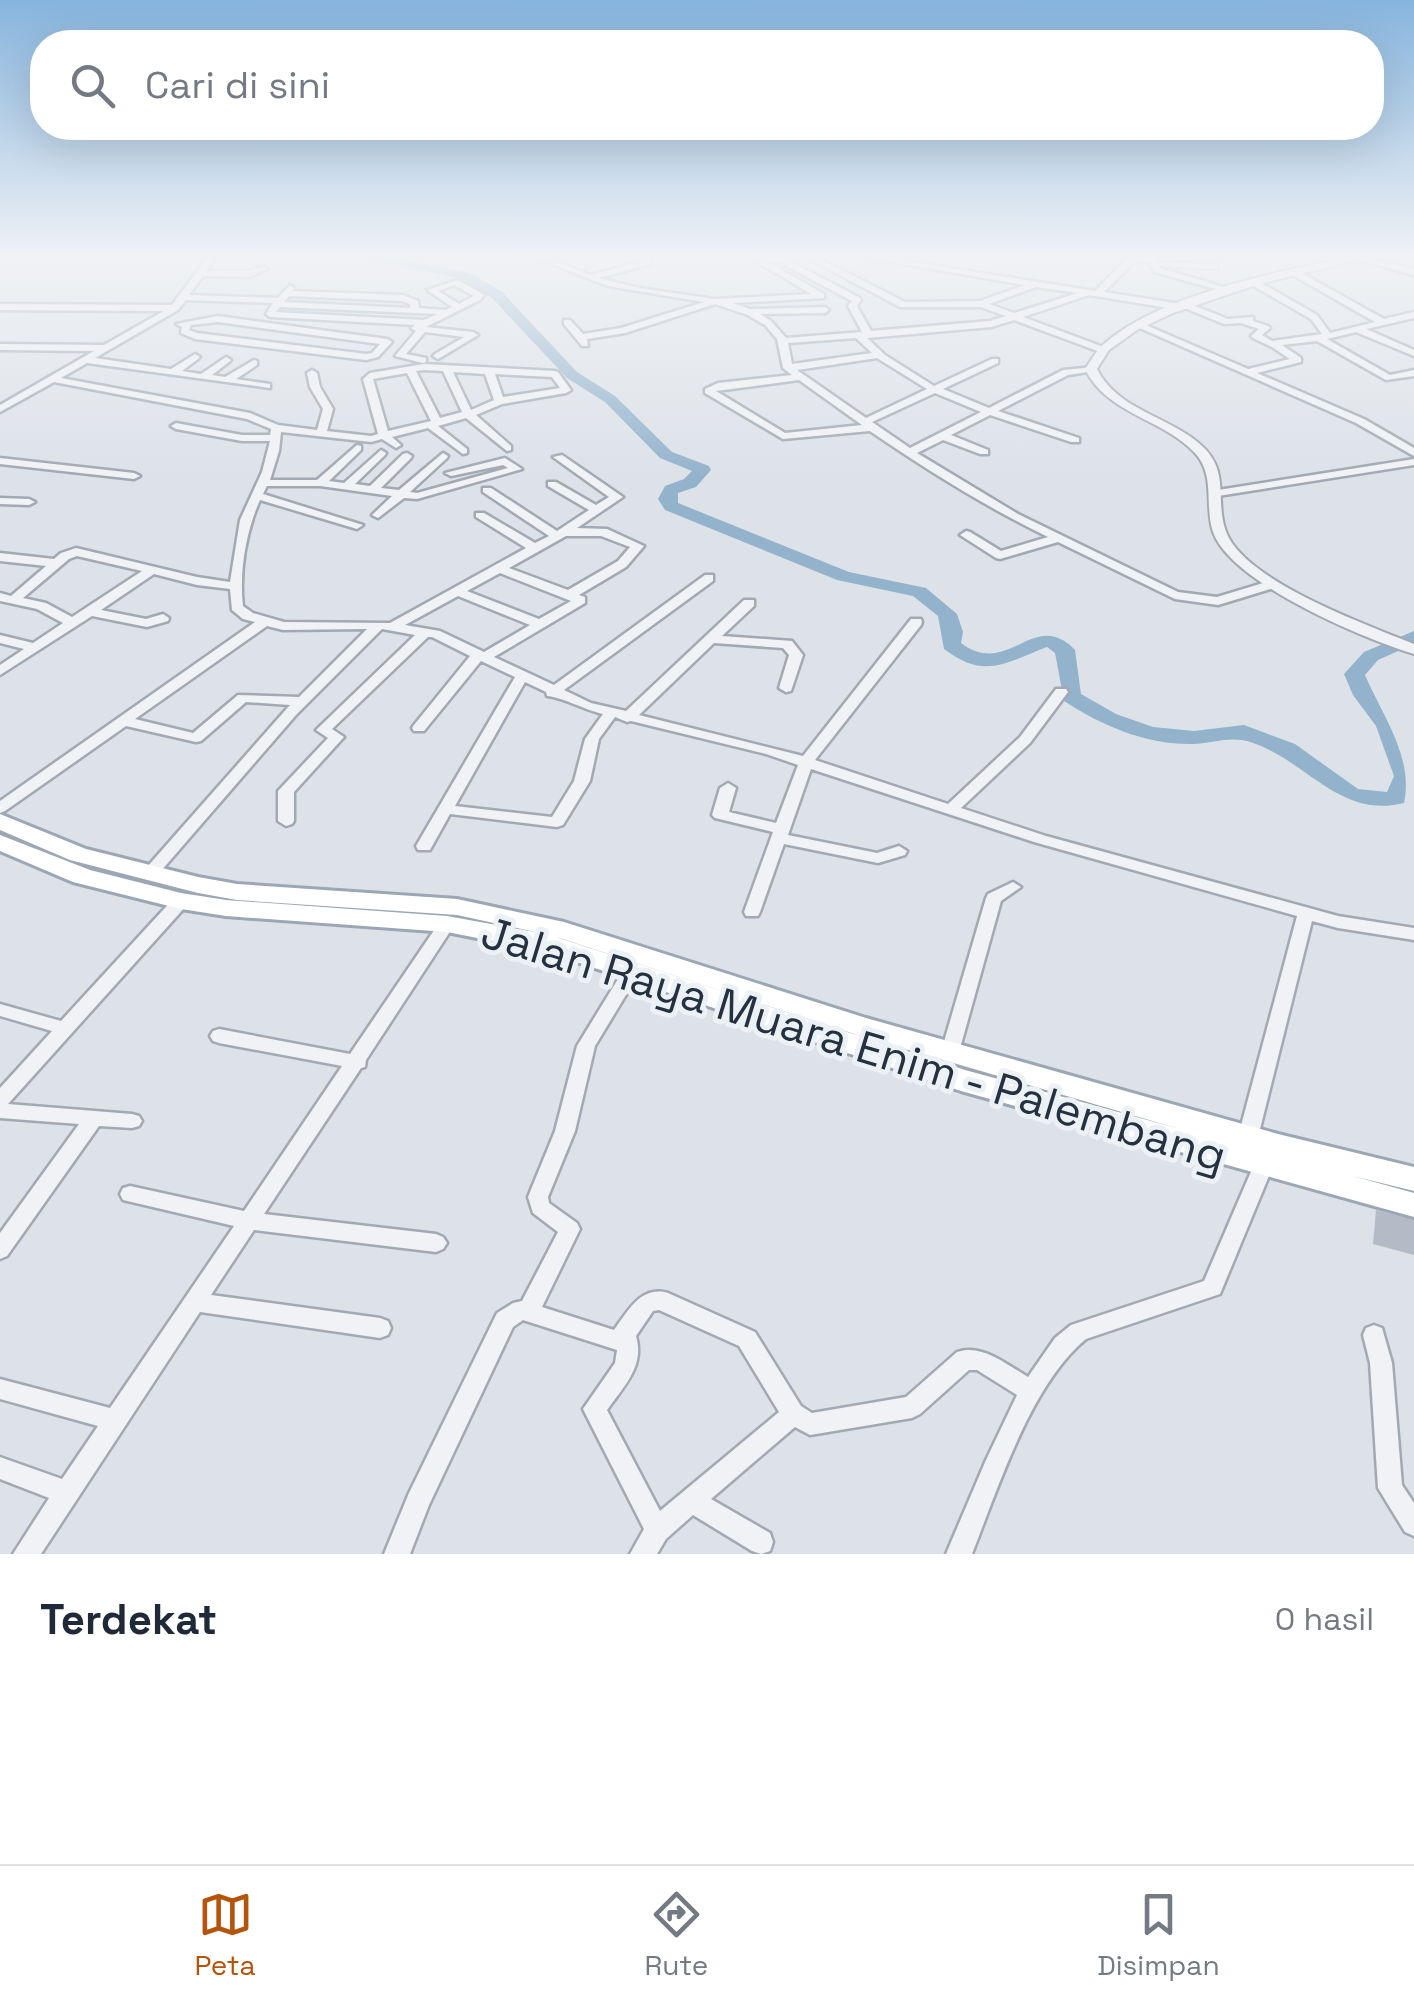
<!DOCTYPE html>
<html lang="id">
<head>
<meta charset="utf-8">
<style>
	:root { --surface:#fff; --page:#f2f2f3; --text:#1f2937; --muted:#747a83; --line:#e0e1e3; --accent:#b45309 }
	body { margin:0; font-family:"Space Grotesk",sans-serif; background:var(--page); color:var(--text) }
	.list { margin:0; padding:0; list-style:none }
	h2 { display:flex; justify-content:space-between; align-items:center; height:130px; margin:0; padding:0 40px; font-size:42px }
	h2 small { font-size:32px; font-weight:400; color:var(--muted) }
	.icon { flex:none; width:55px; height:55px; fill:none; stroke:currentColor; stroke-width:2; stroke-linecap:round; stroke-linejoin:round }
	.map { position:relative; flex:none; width:1414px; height:1554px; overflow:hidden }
	.search { position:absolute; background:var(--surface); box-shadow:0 10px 40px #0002; left:30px; right:30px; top:30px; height:110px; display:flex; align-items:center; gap:25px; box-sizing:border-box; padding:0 35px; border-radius:40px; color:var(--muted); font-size:38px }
	.sheet { height:310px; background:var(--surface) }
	nav { display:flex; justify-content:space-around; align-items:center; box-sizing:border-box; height:140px; border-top:2px solid var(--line); background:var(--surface); font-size:28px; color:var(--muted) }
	nav a { display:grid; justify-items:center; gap:5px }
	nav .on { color:var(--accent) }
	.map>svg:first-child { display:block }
</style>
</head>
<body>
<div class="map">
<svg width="1414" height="1554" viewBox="0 0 1414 1554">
	<rect width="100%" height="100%" fill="#dde2e8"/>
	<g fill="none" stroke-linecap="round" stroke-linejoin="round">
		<!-- river -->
		<path fill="#93b3cc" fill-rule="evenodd" d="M364 258H390L470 273 502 292 577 372 615 396 672 452 709 466 711 470 696 487 678 493V503L849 572 926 588 957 614 963 632 961 643C1009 679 1034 607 1075 650L1081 694 1116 714 1153 727 1194 731 1244 725 1295 744 1358 789 1387 792 1394 776 1376 726 1353 695 1344 674 1364 652 1414 631V644L1378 660 1365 675C1382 715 1414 757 1404 803 1340 819 1308 762 1253 743 1232 735 1216 743 1193 744 1147 745 1102 726 1064 701L1055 653 1047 647C1005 663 985 680 944 649L938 616 913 596 837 580 665 510 658 499 665 486 684 479 692 471 660 458 605 402 567 378 492 298 462 279Z"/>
	</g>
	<!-- building -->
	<path fill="#b3bbc6" d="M1376 1210 1414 1220V1255L1373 1244Z"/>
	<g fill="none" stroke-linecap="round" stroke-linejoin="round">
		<defs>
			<g id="minor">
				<path d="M207 258H215L206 271H249L263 266 267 269 250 277 203 276 189 295 278 298 290 285 294 288 292 291 403 295 418 301 419 308 445 310 452 307 427 290 458 280 484 295 480 300 426 327 473 332 478 335 438 359 433 356 435 354 464 337 425 332 406 354 426 358V362L423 363 395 356 416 331 411 328 415 325 270 317 266 314 273 303 186 300 178 310 95 358 171 369 195 354 200 357 198 359 182 371 201 374 226 357 231 360 229 362 212 375 225 377 254 360 257 361V365L236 379 270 384V388L87 363 61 378 250 413 278 425 317 430 323 409 310 387 307 373 312 370 317 373 320 387 333 409 327 431 371 436 378 434 363 379 370 373 424 364 555 371 558 372 571 390 566 393 502 404 476 415 511 446V450L507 451 466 418 438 426 467 449V453L463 454 428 428 392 437 401 445 396 448 382 439 371 442 281 432 279 451 270 480H317L357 445 361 446V450L329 481 344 483 381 450 386 453 385 455 355 484 370 486 403 454 407 453 412 456 411 458 381 488 399 490 443 453 448 456 447 458 410 492 417 493 508 468 503 465 451 476 445 473 505 458 522 469 417 499 404 498 378 518 372 515 392 496 320 486H267L263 494 363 525 357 529 260 500C246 531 239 572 243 606L253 613 284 622 390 623 526 548 476 517V513H484L535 543 549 536 483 492V488H491L557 531 589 510 548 486V482H556L596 505 609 497 553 457 562 455 623 497 577 528 607 529 644 546 626 567 579 595 585 597V603L494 657 554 685 705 575H713V581L564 690 591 703 626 711 744 600H754V606L722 636 792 641 803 655 791 691 786 692 779 688 789 655 783 648 714 643 639 715 803 756 911 619H921L922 622 921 625 815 760 948 804 1020 737 1056 689H1066L1068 692 1030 743 961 808 1046 836 1338 916 1414 928V940L1338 928 1312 921 1258 1137 1255 1142 1248 1145 1241 1142 1238 1137 1297 916 1034 842 811 769 788 835 877 853 899 846 907 851 905 855 878 863 784 844 760 912 758 916H746L744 912 773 832 715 818 712 815 720 788 728 783 736 788 729 812 776 823 798 765 766 754 631 721 627 722 615 717 599 739 590 781 563 825 557 827 450 814 430 850H418L416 846 515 677 481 661 424 731H414L412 728 414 725 470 656 432 637H428L332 729 344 737 294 792V821L292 824 286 826 278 821V791L328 738 316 730 415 635 382 629 296 715 154 879 148 880 140 875 290 705 246 702 201 741 196 742 126 726 5 811 0 813V801L255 622 243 619 232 610 230 589 197 585 154 574 101 610 146 619 163 614 169 618 168 621 147 627 92 616 0 675V665L24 649 0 643V635L33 643 63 623 37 609 0 601V593L11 596 46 566 0 561V553L54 559 61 553 76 548 197 577 230 582 240 520 262 472 270 441H242L176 429 171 426 176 423 242 435H270L271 429 247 419 54 382 0 412V405L94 351 0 350V344L104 345 164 311 0 310V304L172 305ZM454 285 474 296 459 304 438 291ZM289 296 402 301 410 304V308L284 302ZM280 307 437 314 424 320 276 312ZM424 370 443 371 462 412 440 418 416 371ZM453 372 485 374 494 400 471 410ZM407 373 431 421 388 431 373 379ZM495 374 552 377 560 388 503 397ZM566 536H601L630 547 618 561 568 590 509 568ZM77 556 142 571 72 617 46 603 23 598 69 559ZM500 573 571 601 539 619 467 591ZM458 596 530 625 484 652 440 631 405 625ZM267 626 283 630 367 629 299 697 238 695 193 733 135 719ZM525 682 546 692 547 696C562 697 585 710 603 714L585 739 574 781 552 817 455 806Z"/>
				<path d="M536 258H547L590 275 644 261V258H652L651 264 598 278 639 288 714 299 811 294 759 263 769 258H784L860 298 861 300 857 306 871 331 990 321 1006 316 980 307H900L808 258H818L905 302 980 301 1025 285 868 258H887L1095 291 1128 258H1155L1158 264 1162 262 1214 264 1217 265V269L1159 266 1160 268 1230 289V293L1154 272 1149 262H1134L1104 292 1181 304 1185 302 1228 319 1253 317V321L1268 326 1270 328 1262 335 1272 341 1322 334 1311 319 1250 284V280H1256L1317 315 1330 333 1375 322 1291 274V270L1294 269 1384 319 1414 312V318L1366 329 1414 350V356L1356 332 1327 339 1390 375 1414 370V376L1386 380 1317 341 1282 345 1301 358V362L1257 373 1364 419 1414 448V456L1356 423 1133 325 1141 323 1248 369 1290 359 1272 347 1253 338 1251 336 1259 329 1241 323 1224 324 1185 308 1181 310 1089 295 1023 317 1106 348V352L1103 353 1014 320 991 327 867 338 885 355 934 386 992 359H998V363L943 389 989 408 1063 370 1094 367V371L1068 375 998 411 1079 438V442H1071L990 415 951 435 988 450V454H980L943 440 917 453 1018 514 1178 592 1217 597 1273 580 1279 584 1277 587 1218 605 1175 599 1058 542 1000 559 996 558 960 535 966 531 970 532 1001 551 1048 537C986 507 927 470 870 431L783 439 705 393V389L718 383 792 375 783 368 777 339 765 325 748 315 715 304 625 333 587 339 588 346H582L564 324V320H570L583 334 621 328 704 302 608 286ZM777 261 852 301 848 306 862 332 786 338 771 321 760 314 825 313 829 310 825 307 750 309 733 303 824 298V294L770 263ZM1036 287 1078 293 1014 313 989 304ZM856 338 872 353 792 364 788 343ZM877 358 927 389 866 418 797 370ZM799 380 862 425 785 433 716 391ZM935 393 981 412 910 448 872 422Z"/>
				<path d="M1351 258H1365L1414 269V275Z"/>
				<path d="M218 316 387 339 392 342 378 357 366 360 195 339 181 333 182 327 176 324ZM218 322 380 344 372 353 366 354 197 333 189 330 191 325Z"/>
				<path d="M0 458 134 473 140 476 134 479 0 464Z"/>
				<path d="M1414 459V465L1218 496 1212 493 1218 490Z"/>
				<path d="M0 498 29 499 35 502 29 505 0 504Z"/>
				<path d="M1013 882 1021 887 1001 901 959 1052 957 1057 950 1059 943 1057 941 1052 986 898 988 894Z"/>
				<path d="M181 896 187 897 189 901 187 905 8 1104 132 1114 139 1116 142 1121 139 1126 132 1128 99 1126 7 1256 0 1259V1233L79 1124 0 1118V1088L52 1031 0 1016V1004L61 1021 175 897Z"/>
				<path d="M447 918 453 920 455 924 366 1060 365 1067 361 1068 264 1214 436 1234 443 1237 447 1243 443 1249 436 1252 254 1230 211 1295 380 1318 388 1321 391 1328 388 1335 380 1338 200 1312 41 1554H13L49 1498 0 1479V1457L62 1479 98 1426 0 1399V1379L110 1408 234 1226 123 1200 120 1194 123 1188 130 1186 244 1211 342 1066 219 1043 213 1041 210 1036 213 1031 219 1029 350 1054 441 920Z"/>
				<path d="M632 964 638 966 641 970 595 1046 575 1131 548 1197 549 1203 577 1223 580 1229 542 1307 614 1330C628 1311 641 1285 668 1293L755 1332 801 1406 812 1413 906 1397 957 1352C982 1343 1007 1365 1028 1377L1055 1338 1071 1325 1204 1281 1256 1160 1263 1158 1270 1160 1273 1166 1220 1294 1086 1339C1031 1384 998 1488 972 1554H946L986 1460 1017 1395 977 1370H969L920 1414 912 1418 810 1435 795 1427 711 1499 770 1533 773 1542 770 1551 761 1554 752 1551 693 1515 666 1539 657 1554H630L644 1529 583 1409 615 1363 617 1350 523 1320 513 1327 429 1505 410 1554H384L409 1493 497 1313 513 1303 522 1301 558 1232 533 1213 528 1197 555 1131 577 1046 626 966ZM659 1310 739 1346 779 1412 660 1511 607 1410C624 1386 645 1366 636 1336L653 1311Z"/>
				<path d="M1374 1325 1382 1328 1392 1363 1402 1485 1414 1503V1536L1405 1532 1378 1488 1370 1363 1363 1335 1366 1328Z"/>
			</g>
			<path id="tertiary" d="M1347 258H1367L1259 284 1173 313 1137 330 1109 350 1097 369C1117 410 1169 416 1201 445 1233 473 1212 506 1229 538 1254 584 1365 624 1414 644V654C1364 639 1231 583 1213 532 1204 506 1216 474 1194 452 1161 418 1107 414 1085 369 1091 361 1096 350 1104 344 1157 296 1277 271 1347 258Z"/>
			<path id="primary" d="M0 814 86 849 198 877 237 884 457 899 564 922 866 1018 1278 1134 1414 1167V1191L1353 1176 1414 1193V1217L961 1091 547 952 447 932 226 916 181 909 73 882 0 851V835L90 870 181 893 226 900 447 916 540 933 457 915 237 900 198 893 70 860 0 830ZM556 937 560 938 850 1033 1180 1129 965 1070Z"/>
		</defs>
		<!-- minor casing -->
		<use href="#minor" stroke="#a2a9b2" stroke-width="5"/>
		<!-- tertiary casing -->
		<use href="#tertiary" stroke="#a2a9b2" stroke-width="4"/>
		<!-- primary casing -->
		<use href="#primary" stroke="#9ba7b5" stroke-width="6"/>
		<!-- minor -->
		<use href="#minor" fill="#f0f2f6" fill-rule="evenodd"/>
		<!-- tertiary -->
		<use href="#tertiary" fill="#f0f2f6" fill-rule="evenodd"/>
		<!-- primary -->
		<use href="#primary" fill="#fff" fill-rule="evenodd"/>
	</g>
	<!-- sky -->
	<linearGradient id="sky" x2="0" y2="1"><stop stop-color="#86b4dd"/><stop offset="0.54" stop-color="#f0f2f5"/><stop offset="1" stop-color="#f0f2f5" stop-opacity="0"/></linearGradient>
	<rect width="1414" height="476" fill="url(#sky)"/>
	<g text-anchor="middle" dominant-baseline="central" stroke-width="10" stroke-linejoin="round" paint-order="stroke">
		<!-- near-street labels -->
		<g font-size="45" fill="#253140" stroke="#ecf1f6">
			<text transform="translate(854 1044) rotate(17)">Jalan Raya Muara Enim - Palembang</text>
		</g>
	</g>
</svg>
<div class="search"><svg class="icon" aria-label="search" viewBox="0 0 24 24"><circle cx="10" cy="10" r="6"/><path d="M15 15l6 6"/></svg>Cari di sini</div>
</div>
<section class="sheet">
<h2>Terdekat<small>0 hasil</small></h2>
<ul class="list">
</ul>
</section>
<nav>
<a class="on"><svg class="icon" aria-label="map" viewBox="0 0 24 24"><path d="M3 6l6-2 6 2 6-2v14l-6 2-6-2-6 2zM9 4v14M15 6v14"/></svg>Peta</a>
<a><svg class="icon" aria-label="directions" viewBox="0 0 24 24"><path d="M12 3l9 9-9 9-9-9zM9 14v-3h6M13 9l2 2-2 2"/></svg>Rute</a>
<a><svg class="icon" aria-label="saved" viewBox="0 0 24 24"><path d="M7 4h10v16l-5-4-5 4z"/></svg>Disimpan</a>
</nav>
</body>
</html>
